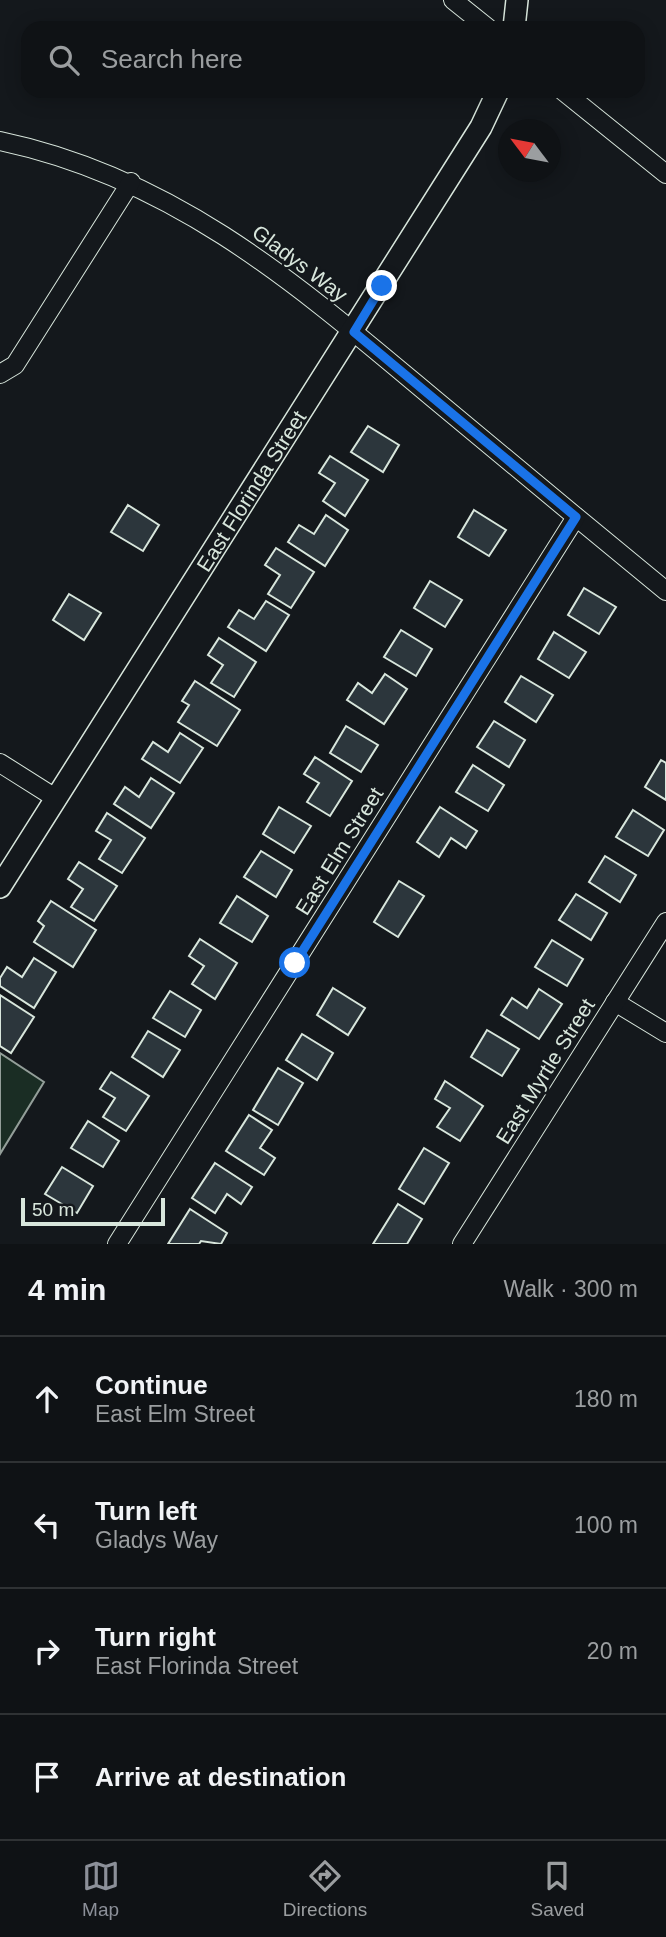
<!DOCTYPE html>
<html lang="en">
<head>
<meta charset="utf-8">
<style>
	:root { --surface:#0f1215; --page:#1d2022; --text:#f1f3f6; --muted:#9b9ea0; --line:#2f3234; --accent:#8c9099 }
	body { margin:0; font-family:Helvetica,sans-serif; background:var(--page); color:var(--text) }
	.compass { position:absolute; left:498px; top:119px; width:63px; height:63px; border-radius:50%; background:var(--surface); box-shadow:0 4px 18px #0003; rotate:302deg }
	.scale { position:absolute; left:21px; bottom:18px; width:144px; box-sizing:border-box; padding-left:7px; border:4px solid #d8e6dc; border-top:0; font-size:19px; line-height:24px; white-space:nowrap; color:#d8e6dc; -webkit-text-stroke:5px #14181c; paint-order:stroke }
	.stop { position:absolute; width:21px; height:21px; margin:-16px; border:5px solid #1a73e8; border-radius:50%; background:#fff }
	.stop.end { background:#1a73e8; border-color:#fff; box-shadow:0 2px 7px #0008 }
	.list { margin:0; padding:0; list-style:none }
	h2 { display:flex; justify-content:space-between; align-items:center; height:91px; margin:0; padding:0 28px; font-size:30px }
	h2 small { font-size:23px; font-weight:400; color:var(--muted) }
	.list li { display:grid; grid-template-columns:46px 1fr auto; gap:21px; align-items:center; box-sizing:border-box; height:126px; padding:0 28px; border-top:2px solid var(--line) }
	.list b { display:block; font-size:26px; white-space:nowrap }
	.list p { margin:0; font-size:23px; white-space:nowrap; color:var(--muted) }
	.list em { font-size:23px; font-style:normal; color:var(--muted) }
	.icon { flex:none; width:38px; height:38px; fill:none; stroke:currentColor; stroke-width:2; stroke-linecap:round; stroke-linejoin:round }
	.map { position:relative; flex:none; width:666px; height:1244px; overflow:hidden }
	.search { position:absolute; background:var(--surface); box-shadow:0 4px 18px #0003; left:21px; right:21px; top:21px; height:77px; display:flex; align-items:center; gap:18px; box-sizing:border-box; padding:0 24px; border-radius:21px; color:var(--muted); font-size:26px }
	.sheet { height:595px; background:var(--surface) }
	nav { display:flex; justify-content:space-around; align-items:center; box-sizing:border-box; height:98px; border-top:2px solid var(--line); background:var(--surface); font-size:19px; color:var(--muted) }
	nav a { display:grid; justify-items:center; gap:4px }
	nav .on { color:var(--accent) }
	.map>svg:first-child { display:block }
</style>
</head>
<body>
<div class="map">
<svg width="666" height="1244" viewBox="0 0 666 1244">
	<rect width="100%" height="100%" fill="#14181c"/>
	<!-- green -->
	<path fill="#1a2d24" stroke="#939e99" stroke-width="2" d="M0 1053 44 1082 0 1154Z"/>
	<!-- building -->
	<g fill="#2c363c" stroke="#d8e6dc" stroke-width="2">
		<path d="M368 426 399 445 383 472 351 452Z"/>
		<path d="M330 456 368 480 345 516 323 501 335 483 319 473Z"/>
		<path d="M128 505 159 525 143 551 111 532Z"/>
		<path d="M474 510 506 530 489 556 458 537Z"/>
		<path d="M326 515 348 530 325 566 288 542 299 525 314 534Z"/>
		<path d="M276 548 314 572 291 608 268 594 280 575 265 565Z"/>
		<path d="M430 581 462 600 445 627 414 608Z"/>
		<path d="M584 588 616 607 599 634 568 615Z"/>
		<path d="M69 594 101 613 84 640 53 620Z"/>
		<path d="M266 601 289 615 266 651 228 627 239 610 254 619Z"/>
		<path d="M401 630 432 649 416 676 384 657Z"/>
		<path d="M554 632 586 652 569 678 538 659Z"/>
		<path d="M219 638 256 662 234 697 211 683 223 665 208 655Z"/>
		<path d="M385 674 407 689 384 724 347 700 358 683 372 693Z"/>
		<path d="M521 676 553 695 536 722 505 702Z"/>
		<path d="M195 681 240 710 217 746 178 722 189 705 182 701Z"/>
		<path d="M494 721 525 740 509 767 477 747Z"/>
		<path d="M346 726 378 745 361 772 330 753Z"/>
		<path d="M180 733 203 748 180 783 142 759 153 742 168 752Z"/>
		<path d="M315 757 352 781 330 816 307 802 319 783 304 774Z"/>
		<path d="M661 760 666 763V800L645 787Z"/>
		<path d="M473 765 504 785 488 811 456 792Z"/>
		<path d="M151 778 174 793 151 828 114 804 125 787 139 797Z"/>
		<path d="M279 807 311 826 294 853 263 834Z"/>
		<path d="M440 807 477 831 466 848 451 838 439 857 417 842Z"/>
		<path d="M633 810 664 830 648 856 616 837Z"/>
		<path d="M107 813 145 838 122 873 99 859 111 840 96 831Z"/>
		<path d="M261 851 292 870 276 897 244 877Z"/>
		<path d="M605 856 636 875 620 902 589 882Z"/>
		<path d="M79 862 117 886 94 921 71 907 83 889 68 879Z"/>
		<path d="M399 881 424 896 398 937 374 922Z"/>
		<path d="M576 894 607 913 591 940 559 920Z"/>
		<path d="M237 896 268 916 252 942 220 923Z"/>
		<path d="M51 901 96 930 73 967 34 942 44 926 38 921Z"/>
		<path d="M200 939 237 963 215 999 192 984 204 966 189 956Z"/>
		<path d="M552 940 583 959 567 986 535 967Z"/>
		<path d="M34 958 56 972 34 1008 0 986V978L7 967 22 977Z"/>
		<path d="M333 988 365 1008 348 1035 317 1015Z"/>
		<path d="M539 989 562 1004 539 1039 501 1015 512 998 527 1008Z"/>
		<path d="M170 991 201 1010 185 1037 153 1018Z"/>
		<path d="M0 995 34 1017 11 1053 0 1046Z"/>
		<path d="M487 1030 519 1049 502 1076 471 1057Z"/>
		<path d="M148 1031 180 1050 163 1077 132 1057Z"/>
		<path d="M302 1034 333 1053 317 1080 286 1060Z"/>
		<path d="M278 1068 303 1083 278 1125 253 1110Z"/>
		<path d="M111 1072 149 1096 126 1131 103 1117 115 1098 100 1089Z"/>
		<path d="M445 1081 483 1106 460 1141 437 1127 450 1108 435 1099Z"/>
		<path d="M249 1115 272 1130 260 1148 275 1158 264 1175 226 1151Z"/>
		<path d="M88 1121 119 1141 103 1167 71 1148Z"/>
		<path d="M424 1148 449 1163 424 1204 399 1189Z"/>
		<path d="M215 1163 252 1187 241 1204 227 1194 215 1213 192 1198Z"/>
		<path d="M62 1167 93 1186 77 1213 45 1194Z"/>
		<path d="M398 1204 422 1219 407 1244H373Z"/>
		<path d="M190 1209 227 1233 221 1244 201 1241 199 1244H168Z"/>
	</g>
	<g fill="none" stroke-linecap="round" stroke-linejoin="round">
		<defs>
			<g id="minor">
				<path d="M453 0 488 28"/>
				<path d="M563 91 666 174"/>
				<path d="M0 141C176 178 299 286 433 398 511 463 588 527 666 591"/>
				<path d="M0 374 15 365 131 182"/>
				<path d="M0 763 57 799"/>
				<path d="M615 1002 666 1033"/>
				<path d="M117 1244 576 517"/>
				<path d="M462 1244 666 922"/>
			</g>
			<g id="tertiary">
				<path d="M514 28 517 0"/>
				<path id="s1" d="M0 887 481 127 498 91"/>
			</g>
		</defs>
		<!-- minor casing -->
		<use href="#minor" stroke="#d8e6dc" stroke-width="20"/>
		<!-- tertiary casing -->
		<use href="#tertiary" stroke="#d8e6dc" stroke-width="24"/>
		<!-- minor -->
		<use href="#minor" stroke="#14181c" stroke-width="18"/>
		<!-- tertiary -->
		<use href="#tertiary" stroke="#14181c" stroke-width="21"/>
	</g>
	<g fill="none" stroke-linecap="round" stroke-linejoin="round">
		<!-- route -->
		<path stroke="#1a73e8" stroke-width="9" d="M295 963 576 517 354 332 382 286"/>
	</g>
	<g text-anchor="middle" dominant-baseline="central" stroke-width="5" stroke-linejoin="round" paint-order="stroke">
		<!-- street labels -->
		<g font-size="21" fill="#d8e6dc" stroke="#14181c">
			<text transform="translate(300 263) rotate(37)">Gladys Way</text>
			<text stroke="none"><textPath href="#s1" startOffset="469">East Florinda Street</textPath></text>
			<text transform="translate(339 851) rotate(-58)">East Elm Street</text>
			<text transform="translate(545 1071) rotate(-58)">East Myrtle Street</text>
		</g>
	</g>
</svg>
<svg class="compass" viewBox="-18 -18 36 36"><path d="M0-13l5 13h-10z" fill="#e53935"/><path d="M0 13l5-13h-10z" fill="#9b9ea0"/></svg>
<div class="scale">50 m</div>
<div class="stop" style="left:295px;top:963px"></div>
<div class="stop end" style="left:382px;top:286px"></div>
<div class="search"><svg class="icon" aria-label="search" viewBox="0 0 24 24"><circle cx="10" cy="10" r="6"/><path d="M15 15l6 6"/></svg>Search here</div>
</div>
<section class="sheet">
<h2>4 min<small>Walk · 300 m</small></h2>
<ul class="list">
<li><svg class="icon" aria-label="ahead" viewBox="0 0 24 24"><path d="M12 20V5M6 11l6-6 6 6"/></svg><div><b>Continue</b><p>East Elm Street</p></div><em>180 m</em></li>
<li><svg class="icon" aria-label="left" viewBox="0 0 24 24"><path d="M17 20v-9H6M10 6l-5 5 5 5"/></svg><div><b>Turn left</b><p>Gladys Way</p></div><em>100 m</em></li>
<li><svg class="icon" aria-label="right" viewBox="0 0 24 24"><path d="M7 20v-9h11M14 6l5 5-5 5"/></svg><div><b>Turn right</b><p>East Florinda Street</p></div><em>20 m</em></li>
<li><svg class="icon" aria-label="arrive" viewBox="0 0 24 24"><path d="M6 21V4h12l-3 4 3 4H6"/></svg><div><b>Arrive at destination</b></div></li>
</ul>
</section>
<nav>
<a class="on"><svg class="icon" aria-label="map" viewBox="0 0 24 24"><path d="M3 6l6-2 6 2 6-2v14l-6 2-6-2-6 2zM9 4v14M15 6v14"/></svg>Map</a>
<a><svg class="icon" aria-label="directions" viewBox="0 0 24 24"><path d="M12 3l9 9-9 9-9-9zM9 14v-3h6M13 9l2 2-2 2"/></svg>Directions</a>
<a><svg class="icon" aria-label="saved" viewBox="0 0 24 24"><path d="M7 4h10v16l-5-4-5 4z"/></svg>Saved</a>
</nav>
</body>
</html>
